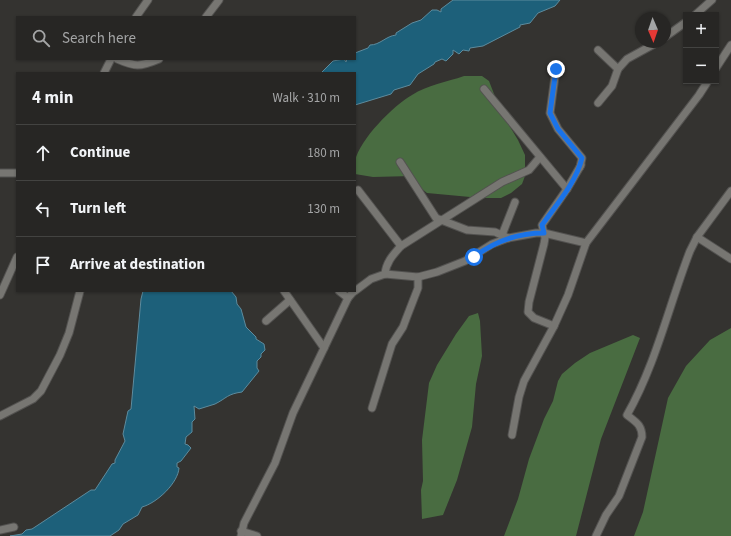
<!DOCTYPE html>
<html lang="en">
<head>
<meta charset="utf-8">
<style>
	:root { --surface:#272624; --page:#333231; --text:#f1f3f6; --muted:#a4a5a6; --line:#434341 }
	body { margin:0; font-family:"Source Sans 3",sans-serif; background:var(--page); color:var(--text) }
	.controls { position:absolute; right:12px; top:12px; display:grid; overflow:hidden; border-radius:0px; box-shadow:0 1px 3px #0004 }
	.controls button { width:36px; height:36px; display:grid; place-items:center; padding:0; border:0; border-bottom:1px solid var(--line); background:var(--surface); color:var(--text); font:20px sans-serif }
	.compass { position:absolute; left:635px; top:12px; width:36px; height:36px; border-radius:50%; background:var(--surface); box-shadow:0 1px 3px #0004; rotate:178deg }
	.stop { position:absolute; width:12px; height:12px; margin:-9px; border:3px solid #1a73e8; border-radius:50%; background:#fff }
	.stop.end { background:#1a73e8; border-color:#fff; box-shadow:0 1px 4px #0008 }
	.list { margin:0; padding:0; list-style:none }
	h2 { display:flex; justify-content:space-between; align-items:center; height:52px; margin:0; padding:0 16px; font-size:17px }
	h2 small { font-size:13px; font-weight:400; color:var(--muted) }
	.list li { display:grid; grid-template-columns:26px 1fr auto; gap:12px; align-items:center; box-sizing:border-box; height:56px; padding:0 16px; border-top:1px solid var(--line) }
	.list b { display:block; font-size:15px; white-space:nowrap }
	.list em { font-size:13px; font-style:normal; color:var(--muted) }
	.icon { flex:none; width:22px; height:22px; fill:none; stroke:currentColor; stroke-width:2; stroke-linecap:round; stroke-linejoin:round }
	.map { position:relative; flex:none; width:731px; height:536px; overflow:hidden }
	.search { position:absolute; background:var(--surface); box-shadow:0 1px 3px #0004; left:16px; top:16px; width:340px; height:44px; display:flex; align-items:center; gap:10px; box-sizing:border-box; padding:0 14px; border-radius:0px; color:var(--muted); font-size:15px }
	.panel { position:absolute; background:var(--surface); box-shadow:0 1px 3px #0004; left:16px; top:72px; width:340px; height:220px; border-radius:0px }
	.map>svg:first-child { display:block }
</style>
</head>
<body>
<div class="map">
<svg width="731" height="536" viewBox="0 0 731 536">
	<rect width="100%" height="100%" fill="#343330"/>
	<!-- forest -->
	<g fill="#496c41">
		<path d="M464 76H482L489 81 501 112 518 140 525 155V176L522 184 511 193 501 198H481L427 193 416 184 412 176 373 177 355 174C355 170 354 165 355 161 360 139 393 106 412 95 427 85 447 82 464 76Z"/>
		<path d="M478 313 480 321 482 356 476 384 472 427 457 480 443 515 422 519 421 490 423 481 422 440 429 383 437 365 456 334 469 316Z"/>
		<path d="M731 328V536H634L643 512 668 398 686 366 710 340Z"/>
		<path d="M633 335 640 338 601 439 576 536H504L518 499 529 459 544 419 553 401 558 381 562 374 575 363 590 353Z"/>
	</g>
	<!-- water -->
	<g fill="#1d607a" stroke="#5d8b9d">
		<path d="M453 0H560L555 6 538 13 530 23 520 25V27L483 46 470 48 469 51 463 50 459 54 453 50V54L446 61 442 59 435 62 434 64 418 74 410 85 394 90 391 94 355 105V73H321L333 61 344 59 346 62 347 59H355V53L368 48 370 45C380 45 386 36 396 35V33L412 23 421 20 432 10H437L441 12V9Z"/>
		<path d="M143 291H231L236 297 237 304 241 309 246 327 256 337V339L264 344 265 350 261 354V357L257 361V368L259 371 242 392C227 394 227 398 215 404 210 406 204 407 199 409L194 406 195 419 192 422V432L186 437 185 444 188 445 191 448 181 461 177 463V467L179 468C178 483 157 503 142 507L138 515 123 524 119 530 110 536H10L22 534 26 530 32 529 91 490H95L112 464 115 463V460L125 441 123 434 128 411 131 409 141 299Z"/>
	</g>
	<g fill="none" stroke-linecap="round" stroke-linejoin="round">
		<defs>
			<g id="minor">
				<path d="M695 15 712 0"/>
				<path d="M136 17 148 0"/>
				<path d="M206 17 219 0"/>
				<path d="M665 37 686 22"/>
				<path d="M598 50 618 69"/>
				<path d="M117 59C135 67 140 67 159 59"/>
				<path d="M716 68 731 45"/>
				<path d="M556 69 550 113 558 129 582 158 580 167"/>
				<path d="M104 73 111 59"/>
				<path d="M484 89 567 189"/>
				<path d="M598 103 612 86 618 69 627 59 658 42"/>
				<path d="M400 162 436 218 467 230 495 232 508 238"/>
				<path d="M0 173H17"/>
				<path d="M358 190 401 246"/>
				<path d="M502 235 515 202"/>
				<path d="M697 237 731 259"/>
				<path d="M385 274C386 262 393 255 401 246L502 182 529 170 540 157"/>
				<path d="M284 291 324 348"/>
				<path d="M339 291 348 298"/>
				<path d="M355 291 371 279 385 274 418 277 437 272 465 261 492 244 508 238 536 233H544L586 243"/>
				<path d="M0 295 17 257"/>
				<path d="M266 321 290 300"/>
				<path d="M554 326 534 318 528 312 529 302 544 244 545 238 542 225 567 189 581 165"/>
				<path d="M372 408 392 344 403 327 406 319 418 288V277"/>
				<path d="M0 416 33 399 41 391 60 355 69 333 80 291"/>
				<path d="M512 435 519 397 524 381 554 326 568 295 586 243 699 95 708 81"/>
				<path d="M0 530 14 527"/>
				<path d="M241 531 257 536"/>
				<path d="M241 536 244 523 275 463 293 413 348 298 354 291"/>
				<path d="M596 536 606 515 619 496 642 437C642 425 636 422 627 415 656 364 669 305 690 251L697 237 731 191"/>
			</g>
		</defs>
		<!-- minor casing -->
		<use href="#minor" stroke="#535250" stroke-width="9"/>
		<!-- minor -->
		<use href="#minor" stroke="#777672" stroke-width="7"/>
	</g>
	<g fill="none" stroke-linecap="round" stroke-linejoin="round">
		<!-- route -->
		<path stroke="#1a73e8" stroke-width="5" d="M474 257C495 241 517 233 544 233L542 225C556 205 576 183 582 158L558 129 550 113 556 69"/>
	</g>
</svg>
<div class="controls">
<button>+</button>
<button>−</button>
</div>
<svg class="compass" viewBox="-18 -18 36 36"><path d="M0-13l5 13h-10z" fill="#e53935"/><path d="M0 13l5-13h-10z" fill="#a4a5a6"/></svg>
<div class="stop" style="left:474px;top:257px"></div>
<div class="stop end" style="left:556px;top:69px"></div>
<div class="search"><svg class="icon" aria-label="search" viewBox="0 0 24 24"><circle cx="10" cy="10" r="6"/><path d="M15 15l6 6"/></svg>Search here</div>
<section class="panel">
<h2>4 min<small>Walk · 310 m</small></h2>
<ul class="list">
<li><svg class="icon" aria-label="ahead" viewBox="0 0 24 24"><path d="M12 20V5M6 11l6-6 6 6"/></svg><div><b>Continue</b></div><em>180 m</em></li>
<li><svg class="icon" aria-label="left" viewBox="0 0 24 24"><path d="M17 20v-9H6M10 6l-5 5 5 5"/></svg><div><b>Turn left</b></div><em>130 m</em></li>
<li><svg class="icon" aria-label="arrive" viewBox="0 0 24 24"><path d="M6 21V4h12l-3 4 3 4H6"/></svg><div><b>Arrive at destination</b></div></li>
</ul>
</section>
</div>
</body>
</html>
